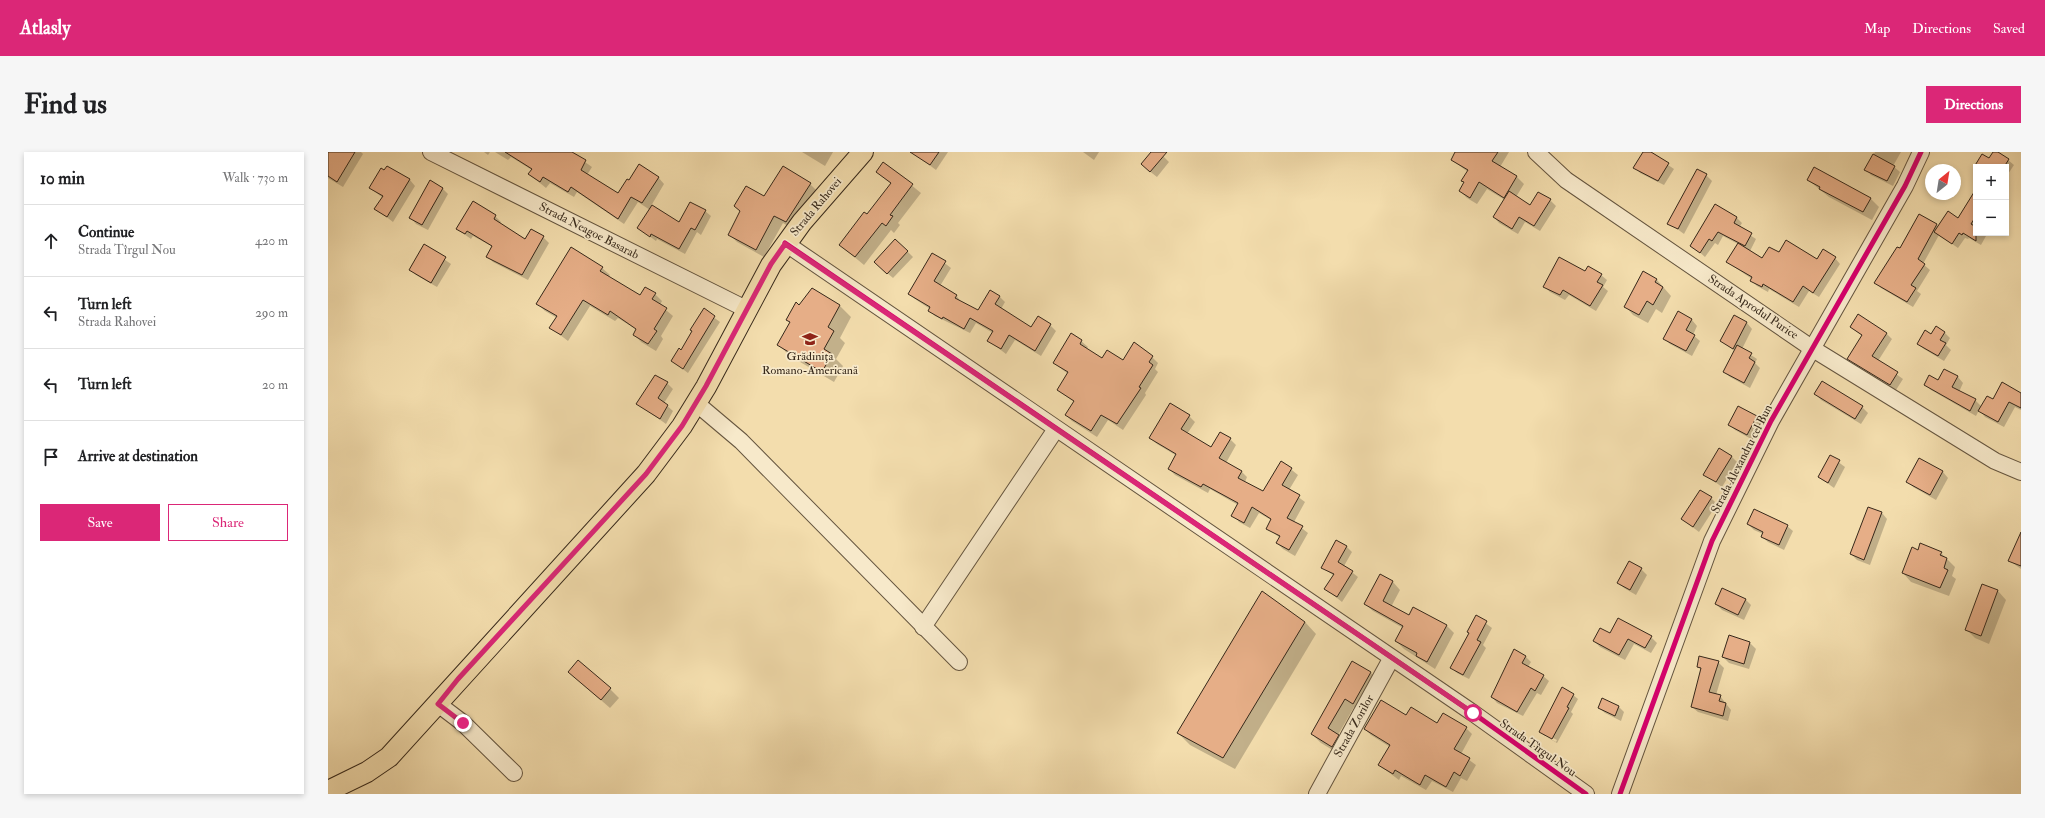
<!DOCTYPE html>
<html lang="en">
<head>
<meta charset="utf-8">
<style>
	:root { --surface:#fff; --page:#f6f6f6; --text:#202124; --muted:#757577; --line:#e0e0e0; --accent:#db2777 }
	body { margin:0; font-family:"IM FELL Double Pica",serif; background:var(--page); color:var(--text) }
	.controls { position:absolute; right:12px; top:12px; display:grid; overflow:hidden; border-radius:0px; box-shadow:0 2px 6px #0003 }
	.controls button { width:36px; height:36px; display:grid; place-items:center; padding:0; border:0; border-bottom:1px solid var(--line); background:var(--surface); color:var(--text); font:20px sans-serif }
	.compass { position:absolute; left:1597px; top:12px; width:36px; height:36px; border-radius:50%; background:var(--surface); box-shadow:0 2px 6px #0003; rotate:30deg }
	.stop { position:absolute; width:12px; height:12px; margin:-9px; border:3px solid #db2777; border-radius:50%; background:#fff }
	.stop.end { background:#db2777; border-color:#fff; box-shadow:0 1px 4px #0008 }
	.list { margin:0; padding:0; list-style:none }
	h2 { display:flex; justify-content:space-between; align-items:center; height:52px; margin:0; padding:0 16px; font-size:17px }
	h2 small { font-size:13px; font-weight:400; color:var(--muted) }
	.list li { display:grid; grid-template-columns:26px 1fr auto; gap:12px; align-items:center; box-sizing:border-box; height:72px; padding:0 16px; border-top:1px solid var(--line) }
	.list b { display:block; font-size:15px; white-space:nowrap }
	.list p { margin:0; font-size:13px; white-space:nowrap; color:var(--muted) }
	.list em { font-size:13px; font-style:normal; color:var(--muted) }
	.actions { display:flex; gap:8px; padding:12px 16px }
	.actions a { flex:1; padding:9px 0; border:1px solid var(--accent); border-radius:0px; text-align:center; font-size:14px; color:var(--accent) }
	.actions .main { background:var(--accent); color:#fff }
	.icon { flex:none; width:22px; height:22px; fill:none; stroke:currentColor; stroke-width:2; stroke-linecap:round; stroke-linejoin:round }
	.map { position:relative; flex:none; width:1693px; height:642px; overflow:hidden; border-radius:0px }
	header { display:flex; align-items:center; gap:24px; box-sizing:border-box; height:56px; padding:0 20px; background:var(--accent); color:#fff }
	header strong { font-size:19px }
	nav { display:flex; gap:22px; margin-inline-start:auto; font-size:14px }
	.intro { display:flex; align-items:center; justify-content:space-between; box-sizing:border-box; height:96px; padding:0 24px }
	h1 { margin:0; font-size:28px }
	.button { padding:10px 18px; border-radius:0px; background:var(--accent); color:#fff; font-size:14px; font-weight:700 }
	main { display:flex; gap:24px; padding:0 24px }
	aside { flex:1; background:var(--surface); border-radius:0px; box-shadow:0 2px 6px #0003 }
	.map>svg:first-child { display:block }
</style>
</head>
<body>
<header>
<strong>Atlasly</strong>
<nav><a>Map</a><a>Directions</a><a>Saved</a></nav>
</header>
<div class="intro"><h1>Find us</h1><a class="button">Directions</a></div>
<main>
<aside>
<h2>10 min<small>Walk · 730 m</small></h2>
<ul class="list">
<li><svg class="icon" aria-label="ahead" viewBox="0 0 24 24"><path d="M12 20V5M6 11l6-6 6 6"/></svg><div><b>Continue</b><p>Strada Tîrgul Nou</p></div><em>420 m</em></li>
<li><svg class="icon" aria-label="left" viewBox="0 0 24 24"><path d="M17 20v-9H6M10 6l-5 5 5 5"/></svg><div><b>Turn left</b><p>Strada Rahovei</p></div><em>290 m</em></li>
<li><svg class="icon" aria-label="left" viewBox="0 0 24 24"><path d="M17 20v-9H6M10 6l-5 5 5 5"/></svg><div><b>Turn left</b></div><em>20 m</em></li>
<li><svg class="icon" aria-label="arrive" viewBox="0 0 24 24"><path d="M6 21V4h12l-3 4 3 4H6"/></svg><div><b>Arrive at destination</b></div></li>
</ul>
<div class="actions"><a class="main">Save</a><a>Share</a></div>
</aside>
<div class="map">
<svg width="1693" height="642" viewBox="0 0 1693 642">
	<rect width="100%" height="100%" fill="#f3ddad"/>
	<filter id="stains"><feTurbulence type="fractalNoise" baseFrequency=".005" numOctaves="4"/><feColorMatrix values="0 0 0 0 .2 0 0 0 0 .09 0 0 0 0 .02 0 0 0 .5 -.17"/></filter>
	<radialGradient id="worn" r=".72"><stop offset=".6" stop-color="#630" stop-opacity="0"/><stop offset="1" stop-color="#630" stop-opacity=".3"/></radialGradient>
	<!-- shadow -->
	<g fill="#0003">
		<path d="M0 0H33L35 2 15 35 0 26Z"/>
		<path d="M156 0H162L160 3Z"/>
		<path d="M167 0H237L247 3 264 15 259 23 290 43 301 29 330 25 336 32 323 54 351 72 377 59 383 64 373 83 369 80 357 102 329 87 328 89 310 76 322 58 310 50 296 72 249 40 246 45 222 31 218 36 201 22 204 18 183 5 180 8Z"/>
		<path d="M474 0H505L497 14Z"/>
		<path d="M584 0H620L608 18Z"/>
		<path d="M755 0H771L766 8Z"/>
		<path d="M824 0H833L832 1 841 10 829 25 820 18Z"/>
		<path d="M1129 0H1181L1172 15 1189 25 1196 32 1188 45 1203 54 1222 48 1228 54 1212 79 1197 70 1190 82 1171 71 1166 65 1177 48 1159 37 1149 52 1139 46 1132 39 1137 31 1134 28 1140 20 1124 8Z"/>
		<path d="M1316 0H1321L1346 17 1336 33 1312 21 1307 15Z"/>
		<path d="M1547 0H1573L1565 14 1572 20 1565 34 1543 23 1538 17Z"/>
		<path d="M1666 0 1680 8 1686 13 1678 25V15H1648V20L1646 17 1655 3 1662 7Z"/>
		<path d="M556 11 593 41 570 71 572 73 566 81 563 78 536 113 512 93 539 64 563 32 549 20Z"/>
		<path d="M59 16 82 28 87 34 65 70 48 57 55 46 42 36Z"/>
		<path d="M1378 23 1384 29 1356 82 1341 71Z"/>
		<path d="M1480 28 1543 47 1551 55 1544 68 1501 45Z"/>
		<path d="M482 32 490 40 466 78 455 71 436 105 409 90 401 82 413 60 407 54Z"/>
		<path d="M114 36 120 42 100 78 88 72 83 66Z"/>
		<path d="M1648 39V81H1655L1658 84 1653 93 1641 86 1640 87 1637 86 1630 96 1611 83 1595 112 1602 118 1589 139 1593 142 1585 155 1553 136 1548 130 1572 98 1608 72 1611 75 1630 67Z"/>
		<path d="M1388 53 1409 66 1414 71 1411 76 1428 87 1422 99 1435 107 1451 102 1489 109 1507 106 1512 112 1491 145 1481 139 1471 155 1441 137 1440 140 1429 134 1423 128 1424 127 1399 110 1410 92 1395 84 1390 93 1387 91 1377 105 1368 97V98L1363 94Z"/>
		<path d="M167 64 173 70 172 72 197 88 215 85 221 91 200 128 165 110 159 104 165 95 145 84 143 87 129 77Z"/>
		<path d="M97 94 123 112 109 135 88 123 82 117Z"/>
		<path d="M243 96 274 116 282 123 280 125 312 144 327 142 334 149 332 153 345 164 333 184 335 187 328 199 313 190 306 182 309 178 290 166 287 169 262 154 240 189 223 176 229 166 217 159 210 152Z"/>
		<path d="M579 99 585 105 565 126 553 116Z"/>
		<path d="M605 102 623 116 612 134 628 143 633 150 651 159 671 144 677 150 673 157 704 176 722 173 728 179 713 204 687 188 678 202 661 189 665 181 648 171 642 181 607 164 601 158 602 157 587 147 581 142Z"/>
		<path d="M1316 120 1329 128 1343 144 1334 161 1328 157 1320 171 1305 163 1297 154Z"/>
		<path d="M1273 123 1279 128 1275 135 1280 139 1268 159 1241 143 1237 148 1222 140 1216 134Z"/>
		<path d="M484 138 512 154 523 165 512 186 517 191 508 207 515 214 506 230 462 204 451 193 463 171 459 168Z"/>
		<path d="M376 158 392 170 360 221 344 209 353 199Z"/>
		<path d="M1350 161 1364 168 1369 174 1365 183 1372 189 1364 204 1342 192 1336 186Z"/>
		<path d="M1406 164 1419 171 1424 177 1414 197 1429 207 1427 211 1432 216 1422 236 1402 225 1396 220 1407 199 1393 189Z"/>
		<path d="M1523 175 1558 181 1564 187 1550 209 1575 227 1568 238 1526 212 1520 207 1534 184Z"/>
		<path d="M1617 181 1622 186 1618 193 1623 198 1616 209 1596 197 1590 192 1604 183Z"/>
		<path d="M753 189 760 195 758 197 775 207 795 209 824 205 830 211 827 217 830 220 817 241 818 243 795 278 780 268 769 285 744 269 738 263 746 250 730 238 740 222 726 211Z"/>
		<path d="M1617 218 1630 225 1635 231 1631 240 1647 248 1654 255 1665 249 1693 242V258L1687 255 1676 275 1657 265 1651 258 1648 264 1603 238 1597 233 1611 229Z"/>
		<path d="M339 231 345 237 336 251 345 259 338 272 310 252Z"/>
		<path d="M1488 242 1534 255 1540 261 1533 272 1493 248Z"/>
		<path d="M1411 255 1429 265 1434 270 1425 288 1407 278 1401 272Z"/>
		<path d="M861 264 867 270 859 282 884 297 902 287 908 293 898 311 913 319 919 325 917 330 936 341 954 310 970 323 961 338 977 350 966 370 980 381 967 404 955 397 949 391 952 386 939 376 943 368 931 361 922 376 911 370 905 363 910 353 882 337 880 341 847 323 841 317 849 304 829 292 822 286Z"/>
		<path d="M1403 304 1409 310 1394 335 1376 322Z"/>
		<path d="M1502 304 1517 315 1506 336 1491 325Z"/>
		<path d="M1592 308 1615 320 1620 326 1608 348 1585 335 1580 329Z"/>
		<path d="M1383 346 1389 352 1371 380 1354 367Z"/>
		<path d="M1540 356 1554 361 1559 367 1542 413 1529 408 1523 402Z"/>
		<path d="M1420 372 1459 374 1465 379 1456 398 1440 390 1434 385 1435 382 1426 378Z"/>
		<path d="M1693 383V417L1682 409Z"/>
		<path d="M1018 394 1024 400 1016 414 1030 425 1014 450 998 437 1006 424 994 415Z"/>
		<path d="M1590 399 1613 401 1627 415 1624 424 1628 427 1621 444 1583 430 1575 421Z"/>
		<path d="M1313 417 1319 423 1308 443 1296 436 1290 431Z"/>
		<path d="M1053 423 1065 430 1072 438 1063 455 1081 464 1118 473 1126 481 1107 517 1076 497 1068 489 1075 476 1045 459 1037 452Z"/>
		<path d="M1655 433 1670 439 1678 448 1661 492 1647 486 1638 477Z"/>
		<path d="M1417 447 1423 453 1416 468 1394 458 1388 452Z"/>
		<path d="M1148 464 1164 476 1155 493 1158 496 1141 527 1129 521 1124 516 1142 482Z"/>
		<path d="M977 470 988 482 907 617 862 593 850 581Z"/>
		<path d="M1282 483 1323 485 1329 491 1323 501 1306 492 1297 508 1272 495 1266 489Z"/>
		<path d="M1401 485 1422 491 1428 497 1421 517 1401 511 1395 505Z"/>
		<path d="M1197 504 1203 510 1200 515 1215 524 1221 529 1213 543 1209 541 1195 564 1169 551 1164 545Z"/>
		<path d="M1025 510 1043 521 1051 529 1034 560 1026 555 1010 583 1019 592 1013 603 993 591 984 582Z"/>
		<path d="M1390 510 1396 516 1388 543 1392 544 1403 558 1400 569 1370 560 1364 555 1373 518 1370 514Z"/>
		<path d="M250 528 282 537 291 546 282 556Z"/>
		<path d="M1245 543 1250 547 1243 560 1245 562 1229 591 1217 584 1228 590 1229 588 1217 582V584L1213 580Z"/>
		<path d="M1274 548 1291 555 1296 560 1293 569 1277 561 1271 556Z"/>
		<path d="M1079 564 1109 572 1138 576 1144 582 1133 602 1148 613 1139 629 1133 626 1125 640 1104 629 1098 638 1073 624 1071 628 1051 613 1062 595 1043 583 1037 577Z"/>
	</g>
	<!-- building -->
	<g fill="#e6ae87" stroke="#36281a">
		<path d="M0 0H27L9 30 0 24Z"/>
		<path d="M177 0H244L258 8 253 18 290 41 299 27 301 28 311 12 331 25 314 51 303 45 290 67 243 35 240 40 215 25 212 30 200 22 204 17Z"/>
		<path d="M582 0H611L602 13Z"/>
		<path d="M823 0H839L822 20 813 12Z"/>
		<path d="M1127 0H1170L1164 9 1189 24 1176 46 1151 30 1142 46 1131 39 1136 30 1133 29 1140 18 1123 8Z"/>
		<path d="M1315 0H1323L1341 11 1330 29 1305 16Z"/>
		<path d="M1665 0H1670L1681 7 1676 15H1646L1654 2 1661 6Z"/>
		<path d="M1545 2 1567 14 1559 29 1536 18Z"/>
		<path d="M555 10 585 32 562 63 565 64 558 74 554 71 527 105 511 93 536 60 539 62 563 31 548 20Z"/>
		<path d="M59 14 82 27 59 65 46 57 55 44 41 36 53 16 56 18Z"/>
		<path d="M455 14 483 31 458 70 446 64 428 98 400 83 412 59 406 54 418 34 436 44Z"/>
		<path d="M1486 15 1543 46 1535 60 1491 37 1492 35 1479 28Z"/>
		<path d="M1369 17 1379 22 1350 77 1339 72Z"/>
		<path d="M102 28 115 36 94 73 81 66Z"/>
		<path d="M1648 37V64L1643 72 1648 75V89L1635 81 1634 83 1631 81 1624 92 1606 80 1620 59 1630 66Z"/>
		<path d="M1181 39 1202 53 1210 40 1223 47 1206 74 1191 65 1184 77 1165 65Z"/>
		<path d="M145 49 168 63 166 67 197 87 203 77 216 84 194 123 158 105 164 94 139 79 137 82 128 77Z"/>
		<path d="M362 50 378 58 367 78 363 76 351 97 323 82 322 85 309 76 324 53 351 70Z"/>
		<path d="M1387 52 1409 65 1406 71 1424 81 1417 94 1390 80 1384 89 1381 87 1372 101 1362 94Z"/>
		<path d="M1591 62 1609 72 1590 107 1597 112 1583 133 1588 136 1579 150 1546 131 1569 95 1572 96Z"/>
		<path d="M567 87 580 99 559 122 546 110Z"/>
		<path d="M1458 88 1489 107 1495 97 1508 105 1485 141 1475 134 1465 150 1435 132 1434 135 1422 129 1424 125 1398 110 1410 91 1434 106 1441 95 1451 100Z"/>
		<path d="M96 92 118 105 103 131 81 118Z"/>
		<path d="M243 95 275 115 272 119 312 143 317 135 328 141 324 147 339 156 326 177 329 179 320 192 305 183 308 177 282 159 280 163 255 148 233 183 221 176 229 164 208 152Z"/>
		<path d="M604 101 618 109 606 129 629 143 627 146 650 158 662 138 672 144 667 152 703 175 710 164 723 172 707 199 681 183 673 197 659 189 665 179 642 166 636 177 615 165 614 167 600 159 602 155 580 142Z"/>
		<path d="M1231 105 1257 119 1260 114 1274 122 1269 130 1275 133 1262 154 1235 138 1232 143 1215 135Z"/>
		<path d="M1315 119 1329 127 1327 130 1335 135 1325 153 1319 149 1311 163 1296 155Z"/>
		<path d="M484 136 512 153 500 175 506 179 496 197 504 202 494 220 449 193 462 170 458 168 468 150 471 153Z"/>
		<path d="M376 156 387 164 355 217 343 209 351 196 353 198 364 179 362 178Z"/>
		<path d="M1350 159 1364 167 1358 178 1367 183 1358 199 1335 187Z"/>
		<path d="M1530 162 1559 181 1544 204 1570 220 1562 233 1519 207 1534 183 1522 175Z"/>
		<path d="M1406 163 1419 170 1405 197 1392 189Z"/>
		<path d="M1608 174 1617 180 1612 188 1618 191 1610 204 1589 192 1597 178 1603 182Z"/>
		<path d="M743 181 754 188 752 192 774 206 779 198 795 208 806 190 825 204 821 210 825 213 811 235 813 236 789 272 773 263 763 279 737 263 746 249 729 238 740 220 725 211Z"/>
		<path d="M1409 193 1424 201 1421 206 1427 210 1416 231 1395 220Z"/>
		<path d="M1616 217 1630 224 1624 235 1648 247 1642 259 1596 233 1601 223 1610 228Z"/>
		<path d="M327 223 340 230 330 246 340 253 332 267 308 252Z"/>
		<path d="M1494 229 1535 254 1527 267 1486 242Z"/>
		<path d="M1674 230 1693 241V256L1681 250 1670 270 1650 259 1659 244 1665 247Z"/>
		<path d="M842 251 862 263 853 277 883 295 892 280 903 286 891 306 914 319 910 326 935 339 953 309 964 316 954 333 972 343 959 366 975 374 961 398 948 391 952 384 938 377 943 367 924 355 916 371 903 364 910 351 875 332 873 335 840 317 848 302 821 286Z"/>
		<path d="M1410 254 1429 264 1419 283 1400 273Z"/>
		<path d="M1391 296 1404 304 1388 330 1375 323Z"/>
		<path d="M1502 303 1512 308 1500 331 1490 325Z"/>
		<path d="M1591 306 1615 319 1602 343 1578 330Z"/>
		<path d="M1372 338 1384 345 1365 375 1353 367Z"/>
		<path d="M1540 355 1554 360 1536 408 1522 402Z"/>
		<path d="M1426 357 1460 373 1451 393 1433 385 1435 380 1419 372Z"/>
		<path d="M1693 380V414L1680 409Z"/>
		<path d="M1008 388 1019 394 1010 410 1025 419 1009 445 996 437 1006 422 993 416Z"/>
		<path d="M1592 391 1614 400 1612 403 1619 406 1616 416 1620 418 1612 436 1574 421 1584 395 1590 398Z"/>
		<path d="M1301 409 1314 416 1302 438 1289 431Z"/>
		<path d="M1052 422 1065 429 1055 449 1081 463 1085 455 1119 473 1099 510 1088 504 1089 501 1067 489 1075 474 1036 452Z"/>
		<path d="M1654 432 1670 438 1653 484 1637 478Z"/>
		<path d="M1394 436 1418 447 1410 463 1387 452Z"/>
		<path d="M934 439 977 470 895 606 849 581Z"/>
		<path d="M1148 463 1159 469 1149 488 1153 490 1135 523 1122 516 1141 481 1139 480Z"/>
		<path d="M1290 466 1324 484 1317 496 1300 487 1291 503 1265 489 1272 476 1282 481Z"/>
		<path d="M1401 483 1422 490 1416 512 1394 505Z"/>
		<path d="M1186 497 1198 504 1194 511 1216 523 1207 539 1203 536 1189 560 1163 545Z"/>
		<path d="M1371 504 1391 509 1381 540 1393 543 1391 549 1398 551 1395 564 1363 555 1373 516 1369 515Z"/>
		<path d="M250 508 283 536 273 548 240 520Z"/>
		<path d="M1024 509 1043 520 1025 552 1017 547 1000 576 1011 583 1004 595 983 582Z"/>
		<path d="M1234 535 1246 542 1239 555 1241 556 1224 587 1211 580Z"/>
		<path d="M1274 546 1291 554 1287 564 1270 556Z"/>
		<path d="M1053 548 1078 563 1083 555 1109 571 1115 561 1139 575 1126 597 1142 606 1132 624 1126 620 1118 635 1097 623 1092 633 1067 618 1065 622 1050 613 1062 593 1036 577Z"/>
	</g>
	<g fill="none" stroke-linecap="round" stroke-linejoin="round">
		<defs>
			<g id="minor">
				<path d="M103 0 418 157"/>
				<path d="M1208 0 1238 28 1485 197 1667 309 1693 320"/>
				<path d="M457 91 1145 561 1258 642"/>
				<path d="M368 251 413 289 631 510"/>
				<path d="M595 475 728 277"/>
				<path d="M110 552 135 571 186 621"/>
				<path d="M989 642 1063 507"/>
				<path d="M1292 642 1384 389 1443 269 1577 34 1593 0"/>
			</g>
			<path id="major" d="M0 639 39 620 61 605 318 322 354 274 378 235 443 113 474 70 535 0"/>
		</defs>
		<!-- minor casing -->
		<use href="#minor" stroke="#65553f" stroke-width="18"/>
		<!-- major casing -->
		<use href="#major" stroke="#36281a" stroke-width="22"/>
		<!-- minor -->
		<use href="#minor" stroke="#f7e9ca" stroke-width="16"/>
		<!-- major -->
		<use href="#major" stroke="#f3ddad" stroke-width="20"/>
		<defs>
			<g id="cycleway">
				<path d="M457 91 1145 561 1258 642"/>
				<path d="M1292 642 1384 389 1443 269 1577 34 1593 0"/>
			</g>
		</defs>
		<!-- cycleway casing -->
		<use href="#cycleway" stroke="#f7e9ca" stroke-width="8"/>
		<!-- cycleway -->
		<use href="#cycleway" stroke="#d6006c" stroke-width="5"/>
	</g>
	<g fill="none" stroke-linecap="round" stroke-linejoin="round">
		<!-- route -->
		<path stroke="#db2777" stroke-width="5" d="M135 571 110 552 130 527 318 322 354 274 378 234 443 112 457 92 1145 561"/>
	</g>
	<!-- icons -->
	<defs>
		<symbol id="school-bare" viewBox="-9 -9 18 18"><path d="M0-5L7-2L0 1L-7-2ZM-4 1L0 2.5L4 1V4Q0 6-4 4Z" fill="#8f2418" stroke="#f7e9ca" stroke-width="2.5" paint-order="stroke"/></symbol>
	</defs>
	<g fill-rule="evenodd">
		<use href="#school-bare" x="471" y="176" width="22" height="22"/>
	</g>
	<g text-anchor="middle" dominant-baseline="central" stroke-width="3.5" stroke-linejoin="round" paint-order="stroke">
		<!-- street labels -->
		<g font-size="12" fill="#36281a" stroke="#f7e9ca">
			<text transform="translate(488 55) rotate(-50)">Strada Rahovei</text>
			<text transform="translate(261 79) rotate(27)">Strada Neagoe Basarab</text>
			<text transform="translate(1425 155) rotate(34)">Strada Aprodul Purice</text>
			<text transform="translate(1414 307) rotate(-63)">Strada Alexandru cel Bun</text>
			<text transform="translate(1026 574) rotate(-61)">Strada Zorilor</text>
			<text transform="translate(1210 596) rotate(35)">Strada Tîrgul Nou</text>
		</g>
		<!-- poi labels -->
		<g font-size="12" fill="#36281a" stroke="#f7e9ca">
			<text x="482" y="204">Grădinița<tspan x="482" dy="14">Romano-Americană</tspan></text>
		</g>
	</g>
	<rect width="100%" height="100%" filter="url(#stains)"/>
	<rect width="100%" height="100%" fill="url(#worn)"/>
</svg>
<div class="controls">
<button>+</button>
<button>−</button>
</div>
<svg class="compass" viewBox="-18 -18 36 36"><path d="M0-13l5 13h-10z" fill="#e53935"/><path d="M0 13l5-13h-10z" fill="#757577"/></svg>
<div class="stop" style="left:1145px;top:561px"></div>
<div class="stop end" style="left:135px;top:571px"></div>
</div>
</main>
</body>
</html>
